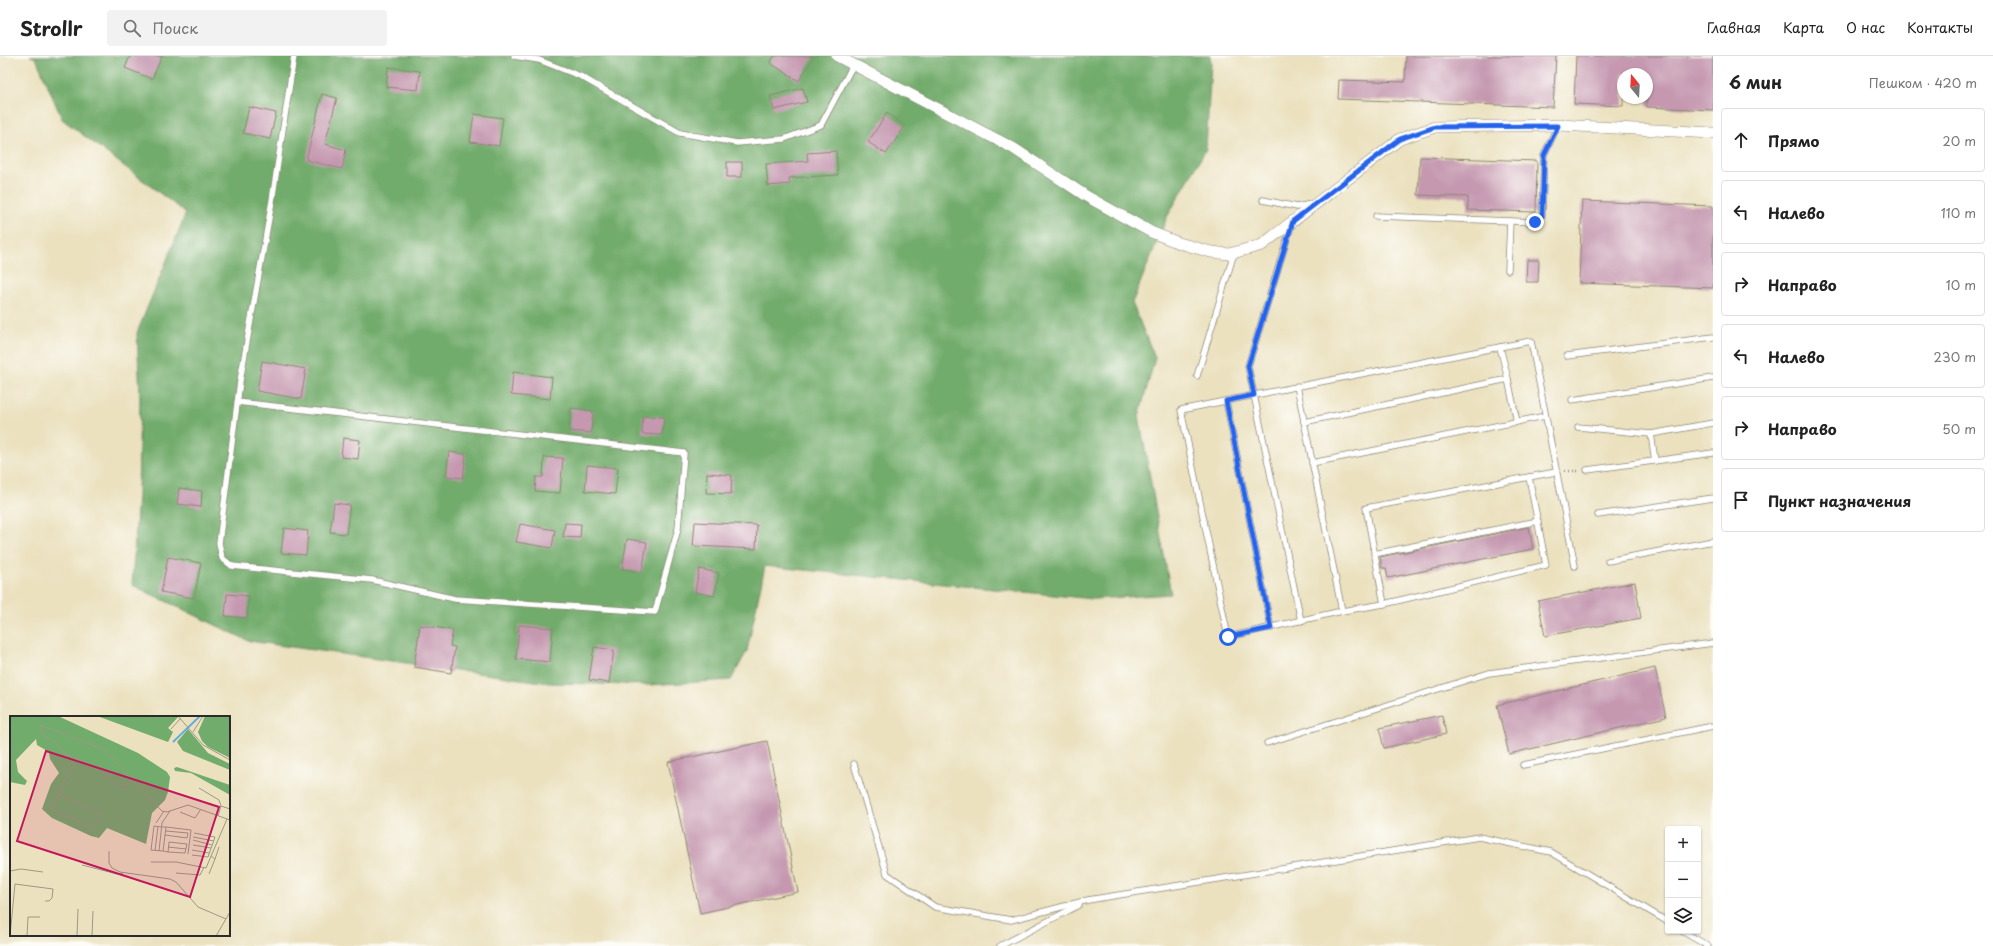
<!DOCTYPE html>
<html lang="ru">
<head>
<meta charset="utf-8">
<style>
	:root { --surface:#fff; --page:#f2f2f2; --text:#222; --muted:#767676; --line:#e0e0e0 }
	body { margin:0; font-family:"Playpen Sans",sans-serif; background:var(--page); color:var(--text) }
	.controls { position:absolute; right:12px; bottom:12px; display:grid; overflow:hidden; border-radius:4px; box-shadow:0 1px 3px #0004 }
	.controls button { width:36px; height:36px; display:grid; place-items:center; padding:0; border:0; border-bottom:1px solid var(--line); background:var(--surface); color:var(--text); font:20px sans-serif }
	.compass { position:absolute; left:1617px; top:12px; width:36px; height:36px; border-radius:50%; background:var(--surface); box-shadow:0 1px 3px #0004; rotate:342deg }
	.stop { position:absolute; width:12px; height:12px; margin:-9px; border:3px solid #2563eb; border-radius:50%; background:#fff }
	.stop.end { background:#2563eb; border-color:#fff; box-shadow:0 1px 4px #0008 }
	.list { margin:0; padding:0; list-style:none }
	h2 { display:flex; justify-content:space-between; align-items:center; height:52px; margin:0; padding:0 16px; font-size:17px }
	h2 small { font-size:13px; font-weight:400; color:var(--muted) }
	.list li { display:grid; grid-template-columns:26px 1fr auto; gap:12px; align-items:center; box-sizing:border-box; height:64px; margin:0 8px 8px; padding:0 8px; border:1px solid var(--line); border-radius:4px }
	.list b { display:block; font-size:15px; white-space:nowrap }
	.list em { font-size:13px; font-style:normal; color:var(--muted) }
	.icon { flex:none; width:22px; height:22px; fill:none; stroke:currentColor; stroke-width:2; stroke-linecap:round; stroke-linejoin:round }
	.map { position:relative; flex:none; width:1713px; height:890px; overflow:hidden }
	header { display:flex; align-items:center; gap:24px; box-sizing:border-box; height:56px; padding:0 20px; background:var(--surface); border-bottom:1px solid var(--line) }
	header strong { font-size:19px }
	nav { display:flex; gap:22px; margin-inline-start:auto; font-size:14px }
	.search { width:280px; height:36px; background:var(--page); display:flex; align-items:center; gap:10px; box-sizing:border-box; padding:0 14px; border-radius:4px; color:var(--muted); font-size:15px }
	main { display:flex }
	aside { flex:1; background:var(--surface) }
	.map>svg:first-child { display:block }
</style>
</head>
<body>
<header>
<strong>Strollr</strong>
<div class="search"><svg class="icon" aria-label="search" viewBox="0 0 24 24"><circle cx="10" cy="10" r="6"/><path d="M15 15l6 6"/></svg>Поиск</div>
<nav><a>Главная</a><a>Карта</a><a>О нас</a><a>Контакты</a></nav>
</header>
<main>
<div class="map">
<svg width="1713" height="890" viewBox="0 0 1713 890">
	<rect width="100%" height="100%" fill="#fdfcf7"/>
	<filter id="ink" filterUnits="userSpaceOnUse"><feTurbulence type="fractalNoise" baseFrequency=".025" numOctaves="2"/><feDisplacementMap in="SourceGraphic" scale="8" xChannelSelector="R" yChannelSelector="G"/><feConvolveMatrix kernelMatrix="1 2 1 2 8 2 1 2 1" color-interpolation-filters="sRGB"/></filter>
	<filter id="wash" filterUnits="userSpaceOnUse"><feTurbulence type="fractalNoise" baseFrequency=".012" numOctaves="4" result="noise"/><feDisplacementMap in="SourceGraphic" scale="16" xChannelSelector="R" yChannelSelector="G"/><feGaussianBlur stdDeviation="0.9" result="paint"/><feColorMatrix in="noise" values="0 0 0 0 0 0 0 0 0 0 0 0 0 0 0 0 0 1.4 0 .05"/><feComposite in="paint" operator="in"/></filter>
	<g filter="url(#wash)">
		<rect width="100%" height="100%" fill="#ebe1bf"/>
		<!-- forest -->
		<path fill="#72ac6c" stroke="#4e6c4c" d="M30 0H1210L1211 7 1206 93 1167 161 1132 247 1155 302 1139 360 1171 538 1093 543 765 510 747 595 731 624 649 629 549 627 249 585 132 529 138 440 140 340 137 277 186 157 62 63 36 2Z"/>
		<g id="blocks">
			<!-- building -->
			<g fill="#c598b0">
				<path d="M130 0H162L152 23 125 12Z"/>
				<path d="M774 0H814L799 25 770 7Z"/>
				<path d="M1406 0H1556L1553 51 1338 43 1339 24 1405 26Z"/>
				<path d="M1576 0H1713V54L1647 51V18H1623V50L1574 48Z"/>
				<path d="M388 11 420 15 418 34 386 31Z"/>
				<path d="M803 32 807 46 774 54 770 40Z"/>
				<path d="M322 38 337 42 325 88 346 94 342 113 306 104Z"/>
				<path d="M249 51 276 57 270 83 243 77Z"/>
				<path d="M887 57 905 70 886 98 868 86Z"/>
				<path d="M474 58 503 62 499 90 470 86Z"/>
				<path d="M836 95 838 119 789 122 790 128 768 130 766 108 808 105 807 97Z"/>
				<path d="M1420 101 1537 105 1536 156 1468 154V141L1418 139Z"/>
				<rect x="727" y="106" width="15" height="15"/>
				<path d="M1582 145 1713 150V232L1579 227Z"/>
				<path d="M1527 204H1539L1538 226H1526Z"/>
				<path d="M262 305 306 313 301 343 257 335Z"/>
				<path d="M513 316 552 321 550 343 511 339Z"/>
				<path d="M571 352 593 355 591 377 569 375Z"/>
				<path d="M643 360 664 361 662 379 642 378Z"/>
				<path d="M343 382 360 384 358 403 341 401Z"/>
				<path d="M449 396 466 398 463 422 446 420Z"/>
				<path d="M544 401 563 402 560 437 535 435 536 421H543Z"/>
				<path d="M587 409 618 412 615 438 585 435Z"/>
				<path d="M707 417 732 419 731 438 706 437Z"/>
				<path d="M179 432 202 435 201 451 177 448Z"/>
				<path d="M334 447 350 449 346 478 330 476Z"/>
				<path d="M695 466 757 469 756 493 693 490Z"/>
				<path d="M565 467 581 468 580 482 563 481Z"/>
				<path d="M520 468 555 474 552 492 516 486Z"/>
				<path d="M1529 471 1533 493 1388 522 1386 512H1382L1380 501Z"/>
				<path d="M284 472 308 475 306 499 281 497Z"/>
				<path d="M627 483 647 486 642 516 622 513Z"/>
				<path d="M168 501 201 507 194 542 161 536Z"/>
				<path d="M699 513 719 517 714 540 695 536Z"/>
				<path d="M1635 526 1641 562 1545 580 1538 545Z"/>
				<path d="M227 538 249 540 247 562 225 560Z"/>
				<path d="M420 569 453 574 450 590 455 591 451 617 414 611Z"/>
				<path d="M519 569 553 572 550 606 516 603Z"/>
				<path d="M594 591 614 594 609 627 589 624Z"/>
				<path d="M1655 612 1666 661 1509 698 1497 649Z"/>
				<path d="M1442 659 1446 678 1384 692 1379 672Z"/>
				<path d="M767 685 798 836 700 857 668 706Z"/>
			</g>
		</g>
	</g>
	<g filter="url(#ink)">
		<use href="#blocks" fill-opacity="0" stroke="#8b8675" stroke-width="1"/>
		<g fill="none" stroke-linecap="round" stroke-linejoin="round">
			<defs>
				<g id="lane">
					<path d="M514 0 539 4 580 20 680 77 737 87 784 83 821 69 853 9"/>
					<path d="M1263 144 1297 151 1311 148"/>
					<path d="M1376 160 1535 166 1542 159 1544 99 1558 69"/>
					<path d="M1292 167 1248 310 1301 565"/>
					<path d="M1508 214 1510 165"/>
					<path d="M1500 291 1508 323"/>
					<path d="M1567 300 1713 281"/>
					<path d="M1197 320 1234 197"/>
					<path d="M1297 330 1342 555 1228 581 1181 354C1297 330 1414 308 1531 285L1575 510"/>
					<path d="M1572 344 1713 322"/>
					<path d="M1226 345 1271 572"/>
					<path d="M237 346 684 397 678 473 655 556 455 543 372 524 232 510 222 502 219 487 240 325 272 145 294 0"/>
					<path d="M1304 366 1508 323 1517 366"/>
					<path d="M1578 371 1651 378 1713 367"/>
					<path d="M1651 378 1655 405"/>
					<path d="M1312 407 1545 360"/>
					<path d="M1587 414 1713 397"/>
					<path d="M1529 421 1556 416"/>
					<path d="M1598 459 1713 442"/>
					<path d="M1374 498 1538 465"/>
					<path d="M1608 505 1713 485"/>
					<path d="M1342 555 1384 548 1546 509 1529 421 1366 452 1384 548"/>
					<path d="M1267 687 1489 617 1713 587"/>
					<path d="M854 708 887 818 935 851 1011 864 1088 844 1479 781 1551 796 1668 866"/>
					<path d="M1523 709 1713 670"/>
					<path d="M1682 875 1708 890"/>
					<path d="M1000 890 1079 849"/>
				</g>
				<path id="street" d="M837 0 1013 92 1086 140 1151 176 1179 187 1211 196 1229 198 1262 189 1400 83 1435 71 1558 69 1713 77"/>
			</defs>
			<!-- lane casing -->
			<use href="#lane" stroke="#8b8675" stroke-width="7"/>
			<!-- street casing -->
			<use href="#street" stroke="#8b8675" stroke-width="12"/>
			<!-- path -->
			<path stroke="#8b8675" stroke-width="2.5" stroke-dasharray="1 3" stroke-linecap="butt" d="M1565 415H1578"/>
			<!-- lane -->
			<use href="#lane" stroke="#fff" stroke-width="5.5"/>
			<!-- street -->
			<use href="#street" stroke="#fff" stroke-width="11"/>
		</g>
	</g>
	<g fill="none" stroke-linecap="round" stroke-linejoin="round" filter="url(#ink)">
		<!-- route -->
		<path stroke="#2563eb" stroke-width="5" d="M1228 581 1271 572 1226 345 1254 339 1248 310 1293 165 1400 83 1435 71 1558 70 1544 99 1542 160 1535 166"/>
	</g>
	<!-- overview -->
	<g transform="translate(10 660)">
		<rect width="220" height="220" fill="#ebe1bf"/>
		<path d="M0 0H48L128 37 157 56 160 61 158 76 155 84 142 97 136 128 97 112 89 122 81 120 42 102 32 93 41 68 49 57 40 43 39 36 27 29 26 23 6 44 8 56 17 65 15 69 0 66ZM87 0H166L168 1 158 12 163 16 158 26ZM195 0H220V42L198 31 192 25 188 16ZM178 13 198 37 220 48V54L173 35 167 26ZM167 51 220 69V79L181 57 165 55 164 52Z" fill="#72ac6c"/>
		<path fill="none" stroke="#65abdb" stroke-width="2" d="M163 26 190 0"/>
		<path fill="none" stroke="#9e9884" stroke-width="1" d="M168 0 193 29 220 44M161 13 171 2M183 16 193 0M122 64 116 69 107 68 90 53 55 38 45 26 33 18 30 9 93 33 152 95 157 96 178 89 220 104M189 72 209 84 211 90M48 78 92 98 84 113 42 93V91L49 76 67 43M170 96 185 102 191 93M208 100 211 90 220 93M146 107 154 95M156 111 153 135 141 134 144 110 151 111H156L181 114 178 138M156 115 178 117 177 122M155 119 177 122M183 121 204 125M183 124 202 129M183 129 201 132M158 131 176 133M182 134 199 137M99 135V147L102 152 110 156 160 163 166 166 188 191 216 203M145 135 148 110M149 135 152 107 160 95M153 135 158 136 175 137 177 128 159 126 158 136M182 139 198 141 205 121 184 117M205 143 209 131M141 146H166L196 152 217 103M72 149 107 158 113 157M0 155 11 153 33 156M166 157 190 159 194 151M199 158 205 143 201 140M0 220 5 168 43 173 42 182 39 185H35M17 220 18 201H30M67 220 68 193M82 220 83 195M206 220 220 196"/>
		<path fill="#c2185b" fill-opacity="0.15" stroke="#c2185b" stroke-width="2" d="M36 35 209 91 180 181 7 125Z"/>
		<rect width="220" height="220" fill="none" stroke="#2b2b2b" stroke-width="2"/>
	</g>
</svg>
<div class="controls">
<button>+</button>
<button>−</button>
<button><svg class="icon" aria-label="layers" viewBox="0 0 24 24"><path d="M12 4l9 5-9 5-9-5zM3 14l9 5 9-5"/></svg></button>
</div>
<svg class="compass" viewBox="-18 -18 36 36"><path d="M0-13l5 13h-10z" fill="#e53935"/><path d="M0 13l5-13h-10z" fill="#767676"/></svg>
<div class="stop" style="left:1228px;top:581px"></div>
<div class="stop end" style="left:1535px;top:166px"></div>
</div>
<aside>
<h2>6 мин<small>Пешком · 420 m</small></h2>
<ul class="list">
<li><svg class="icon" aria-label="ahead" viewBox="0 0 24 24"><path d="M12 20V5M6 11l6-6 6 6"/></svg><div><b>Прямо</b></div><em>20 m</em></li>
<li><svg class="icon" aria-label="left" viewBox="0 0 24 24"><path d="M17 20v-9H6M10 6l-5 5 5 5"/></svg><div><b>Налево</b></div><em>110 m</em></li>
<li><svg class="icon" aria-label="right" viewBox="0 0 24 24"><path d="M7 20v-9h11M14 6l5 5-5 5"/></svg><div><b>Направо</b></div><em>10 m</em></li>
<li><svg class="icon" aria-label="left" viewBox="0 0 24 24"><path d="M17 20v-9H6M10 6l-5 5 5 5"/></svg><div><b>Налево</b></div><em>230 m</em></li>
<li><svg class="icon" aria-label="right" viewBox="0 0 24 24"><path d="M7 20v-9h11M14 6l5 5-5 5"/></svg><div><b>Направо</b></div><em>50 m</em></li>
<li><svg class="icon" aria-label="arrive" viewBox="0 0 24 24"><path d="M6 21V4h12l-3 4 3 4H6"/></svg><div><b>Пункт назначения</b></div></li>
</ul>
</aside>
</main>
</body>
</html>
